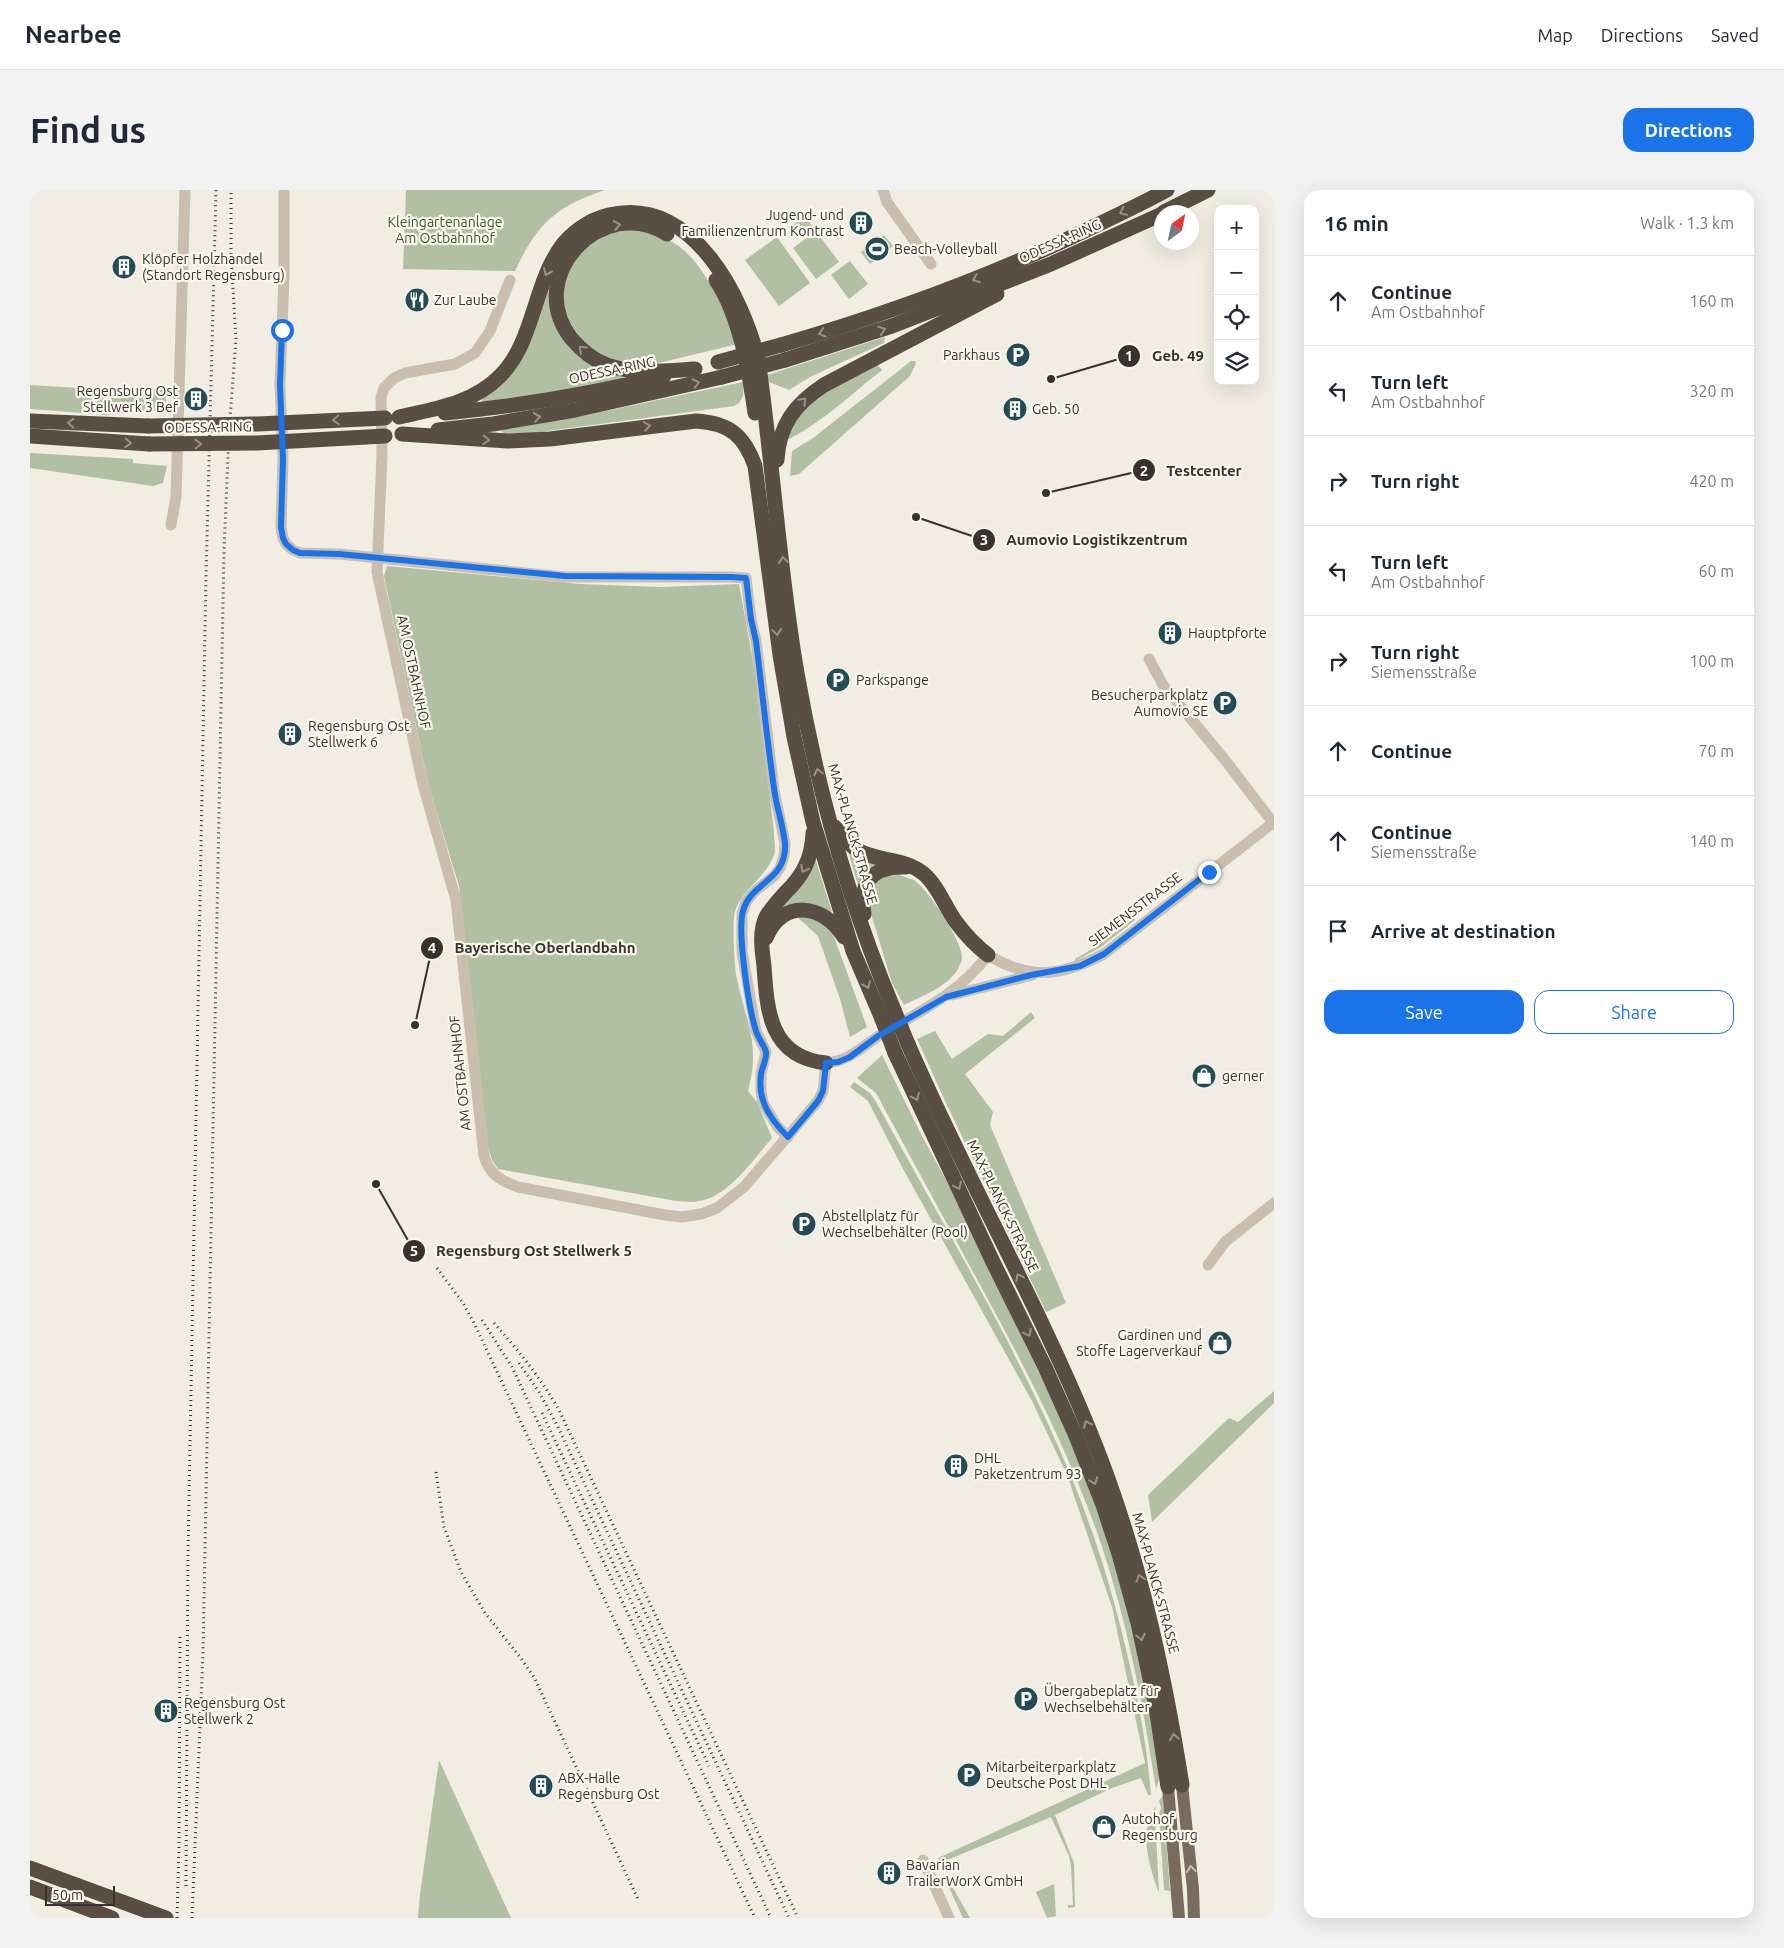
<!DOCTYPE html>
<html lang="en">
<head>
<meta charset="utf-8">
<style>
	:root { --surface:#fff; --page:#f2f2f3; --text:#1f2937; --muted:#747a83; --line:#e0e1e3; --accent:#1a73e8 }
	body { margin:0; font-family:Ubuntu,sans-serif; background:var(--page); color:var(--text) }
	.controls { position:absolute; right:15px; top:15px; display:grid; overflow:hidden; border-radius:10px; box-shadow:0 5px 20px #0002 }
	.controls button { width:45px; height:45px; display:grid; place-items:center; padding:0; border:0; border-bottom:1px solid var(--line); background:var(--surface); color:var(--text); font:25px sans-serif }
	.compass { position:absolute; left:1124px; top:15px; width:45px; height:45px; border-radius:50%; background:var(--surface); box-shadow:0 5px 20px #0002; rotate:33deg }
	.scale { position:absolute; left:15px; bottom:12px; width:70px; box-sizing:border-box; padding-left:5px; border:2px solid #39322c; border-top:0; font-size:14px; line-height:18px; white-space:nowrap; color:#39322c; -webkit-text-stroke:4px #f9f6ee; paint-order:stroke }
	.stop { position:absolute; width:15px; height:15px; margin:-11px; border:4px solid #1a73e8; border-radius:50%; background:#fff }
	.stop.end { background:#1a73e8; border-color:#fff; box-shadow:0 1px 5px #0008 }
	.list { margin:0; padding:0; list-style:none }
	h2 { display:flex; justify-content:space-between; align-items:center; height:65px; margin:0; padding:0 20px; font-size:21px }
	h2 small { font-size:16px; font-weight:400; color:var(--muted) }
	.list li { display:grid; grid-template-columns:32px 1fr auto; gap:15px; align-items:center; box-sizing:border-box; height:90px; padding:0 20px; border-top:1px solid var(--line) }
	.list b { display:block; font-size:19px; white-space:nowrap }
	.list p { margin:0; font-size:16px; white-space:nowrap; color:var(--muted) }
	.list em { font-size:16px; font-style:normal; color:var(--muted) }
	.actions { display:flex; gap:10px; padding:15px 20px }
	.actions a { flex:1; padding:11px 0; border:1px solid var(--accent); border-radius:15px; text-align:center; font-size:18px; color:var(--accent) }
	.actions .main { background:var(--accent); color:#fff }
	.icon { flex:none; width:28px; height:28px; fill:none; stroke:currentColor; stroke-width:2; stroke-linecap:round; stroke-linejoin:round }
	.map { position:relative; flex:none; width:1244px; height:1728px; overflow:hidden; border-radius:15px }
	header { display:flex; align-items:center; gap:30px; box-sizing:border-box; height:70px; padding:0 25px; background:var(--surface); border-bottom:1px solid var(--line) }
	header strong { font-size:24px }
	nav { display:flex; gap:28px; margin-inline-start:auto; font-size:18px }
	.intro { display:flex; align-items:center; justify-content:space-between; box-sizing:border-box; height:120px; padding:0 30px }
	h1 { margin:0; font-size:35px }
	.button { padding:12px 22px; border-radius:15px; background:var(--accent); color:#fff; font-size:18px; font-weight:700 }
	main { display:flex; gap:30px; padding:0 30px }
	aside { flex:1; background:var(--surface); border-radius:15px; box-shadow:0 5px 20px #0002 }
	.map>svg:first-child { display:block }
</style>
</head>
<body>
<header>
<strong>Nearbee</strong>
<nav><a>Map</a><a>Directions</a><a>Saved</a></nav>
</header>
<div class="intro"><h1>Find us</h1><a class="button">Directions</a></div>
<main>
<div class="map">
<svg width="1244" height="1728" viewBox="0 0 1244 1728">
	<rect width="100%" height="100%" fill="#f2ede2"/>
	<!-- green -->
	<g fill="#b1c0a2">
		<path d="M376 0H575C525 17 507 34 485 81L373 79Z"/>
		<path d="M775 26 783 37 768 48 760 37Z"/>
		<path d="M606 39C616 43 629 45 639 50 674 68 694 120 708 154L616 176 585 173 557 157 536 127 531 101 544 66 573 44Z"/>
		<path d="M786 41 809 72 786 89 763 58Z"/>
		<path d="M854 45 863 56 840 74 831 62Z"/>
		<path d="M747 47 780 93 749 116 715 70Z"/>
		<path d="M820 71 838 94 819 109 801 85Z"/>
		<path d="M521 84 525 128 592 184 593 189 548 198 453 212 451 207 459 202Z"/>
		<path d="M855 147 854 153 780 187 759 200 739 192 737 185Z"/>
		<path d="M881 171H885L886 173 880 186 769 284 760 286 762 261 783 248Z"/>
		<path d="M846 173 852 180C819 206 790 235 751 253L774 219 789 206Z"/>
		<path d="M713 192C714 203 714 211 704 216L503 243 473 244 471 239 557 225Z"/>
		<path d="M0 195 85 200 111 197 135 200 137 221H104L77 225 0 219Z"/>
		<path d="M0 263 103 269V273L137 276 133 293 123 296 0 278Z"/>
		<path d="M357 376 550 394 631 397 709 394 724 477 744 642C744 649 746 659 744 665 736 689 706 702 704 728 703 741 704 777 707 789 716 832 731 855 718 901L727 912 742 948C724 969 698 1007 669 1011 662 1013 653 1011 646 1011L468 979 462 970 457 954 429 696 399 597 354 386Z"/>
		<path d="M818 661 858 672 828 695Z"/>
		<path d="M784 671H786L802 722 786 715 747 720Z"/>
		<path d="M869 685C874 687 879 688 884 690 897 698 934 753 932 768 932 771 929 776 928 779 916 798 892 806 874 815L862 793 838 714 842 698 848 690 858 686Z"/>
		<path d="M765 725 783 726 803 744 837 837 820 847 810 809 788 746Z"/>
		<path d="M1104 728 1105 730 1071 757 1045 771V769L1069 755Z"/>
		<path d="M1001 822 1005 828 935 884 963 922 960 935 1036 1113 1016 1122 915 911 887 849 905 841 922 869 958 844 973 846Z"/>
		<path d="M852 865 892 946 916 990 1041 1248 1083 1363 1109 1466 1131 1583 1126 1599C1113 1516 1098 1434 1071 1354 1040 1263 995 1177 949 1093 915 1030 880 966 846 903L827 888Z"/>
		<path d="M824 892 840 903 845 910C912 1033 987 1156 1041 1286 1068 1351 1087 1417 1102 1485 1111 1524 1118 1565 1121 1605H1118L1111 1588 1082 1598 1025 1625 1044 1673 1045 1717 1038 1718V1715H1043L1041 1676 1039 1666 1021 1627 910 1673 908 1668 1115 1573 1082 1417 1037 1285 1002 1211 872 977 838 911 820 897Z"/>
		<path d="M1244 1201V1213L1122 1332 1118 1305 1199 1228 1208 1232Z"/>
		<path d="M409 1570 481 1728H388L390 1704Z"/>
		<path d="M1133 1605 1140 1701 1134 1700 1129 1624 1131 1618 1129 1611Z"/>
		<path d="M1126 1616 1125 1627 1129 1701H1128C1121 1680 1113 1656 1118 1634 1119 1627 1123 1621 1126 1616Z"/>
		<path d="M1024 1694 1026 1726 1017 1728 1006 1702Z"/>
		<path d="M918 1695 923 1698 940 1728H933Z"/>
	</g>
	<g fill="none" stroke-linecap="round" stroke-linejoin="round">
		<!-- minor -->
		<g stroke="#cabfae" stroke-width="11">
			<path d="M254 0V85L250 195 253 269 251 337 253 348 256 354 263 360 270 363 309 364 535 387H701L716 388 721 429 726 451 744 600 755 653 754 666 750 678 744 686 724 702 716 712 712 724V762L726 841 736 862 731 884V901L733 913 747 936 758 947"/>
			<path d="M853 0 857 12 901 74"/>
			<path d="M480 90 460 141 445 163 425 174 375 183 364 188 354 198 351 207 352 265 347 382 393 595 426 710 454 966C459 984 471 991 488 997L635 1025 652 1027 671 1024 687 1018 714 997 788 911 793 901 796 873C821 870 830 858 850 845 892 820 927 805 958 765 1001 791 1031 786 1074 764L1244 632"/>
			<path d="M141 335 146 307 155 0"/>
			<path d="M1119 469 1133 495 1195 570 1244 634"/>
			<path d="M922 805 1003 785"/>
			<path d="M1178 1075 1195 1052 1244 1013"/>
			<path d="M893 1670 919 1728"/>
		</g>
		<!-- major -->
		<g stroke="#796c5e" stroke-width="12">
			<path d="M1152 1595 1163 1699 1164 1728"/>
			<path d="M1138 1597 1149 1728"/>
		</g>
		<!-- highway -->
		<g stroke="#594e44" stroke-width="15">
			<path d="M1134 22 1178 0"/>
			<path d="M637 44C572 3 493 86 541 148 551 160 563 170 577 175 605 185 636 181 665 179"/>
			<path d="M686 90C710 126 719 181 725 223"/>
			<path d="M751 155C861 123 967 84 1069 34 1092 23 1115 12 1137 0"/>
			<path d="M755 170 862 136 1021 74 1132 24"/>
			<path d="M415 223C489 216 562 204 634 186"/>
			<path d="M369 227C405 219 444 213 470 186 505 151 503 93 533 54 546 38 565 27 585 24 664 10 712 106 728 169 743 273 749 379 767 483 787 598 819 713 864 820"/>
			<path d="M0 231 118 236"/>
			<path d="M408 240 463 234 545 220 692 187"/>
			<path d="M372 244 478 251 520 249 666 231C699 233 714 245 725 276L750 465 764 547 783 632 823 761 852 829"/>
			<path d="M0 246 119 254"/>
			<path d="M747 270C749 235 765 214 794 195L967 104"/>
			<path d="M805 637C812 646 819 655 829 661 850 672 875 668 894 684 908 696 915 717 926 732 935 744 946 756 958 765"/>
			<path d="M783 643C782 668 773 686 755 703 748 711 741 718 736 727 729 742 732 760 734 776 737 822 740 867 796 873"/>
			<path d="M834 724C829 692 842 676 876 677"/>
			<path d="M736 748C752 708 794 714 814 747"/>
			<path d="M878 854C935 986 1007 1111 1061 1244 1107 1357 1133 1475 1152 1595"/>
			<path d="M865 863 963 1072 1015 1177 1046 1246 1073 1315 1089 1364 1108 1433 1126 1517 1138 1597"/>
			<path d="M0 1678 136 1728"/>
			<path d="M0 1697 82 1728"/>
		</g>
		<!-- rail -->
		<g stroke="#39322c" stroke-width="3" stroke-dasharray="1 4" stroke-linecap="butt">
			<path d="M407 1078 433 1113 444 1133 725 1728"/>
			<path d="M452 1130 482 1177 741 1728"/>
			<path d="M464 1133C489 1161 510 1187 529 1220L768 1728"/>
			<path d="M489 1173 509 1202 527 1235 759 1728"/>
			<path d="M512 1223 679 1576"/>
			<path d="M406 1282 414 1337 431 1382 455 1423 490 1467 504 1487 608 1709"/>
			<path d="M156 1696 158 1363 176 386 186 0"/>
			<path d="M147 1728 149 1657 150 1446"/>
			<path d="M162 1728 173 1463 194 361 199 242 206 149 201 64V0"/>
		</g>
		<!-- highway-bridge -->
		<g stroke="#594e44" stroke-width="15">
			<path d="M688 172 751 155"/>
			<path d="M692 187 755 170"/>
			<path d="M118 236 228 234 355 228"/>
			<path d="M119 254 227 253 355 246"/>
			<path d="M864 820 878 854"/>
			<path d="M852 829 865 863"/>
		</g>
	</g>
	<!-- one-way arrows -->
	<defs><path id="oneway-chevron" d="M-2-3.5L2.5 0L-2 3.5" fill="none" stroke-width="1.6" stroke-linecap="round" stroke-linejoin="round" transform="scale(1.25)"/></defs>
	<g stroke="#999188">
		<use href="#oneway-chevron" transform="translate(1093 22) rotate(154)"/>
		<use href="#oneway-chevron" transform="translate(587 35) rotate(-10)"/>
		<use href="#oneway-chevron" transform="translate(517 82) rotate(114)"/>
		<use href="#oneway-chevron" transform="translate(946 89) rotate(158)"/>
		<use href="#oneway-chevron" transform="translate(852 140) rotate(-18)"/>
		<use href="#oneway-chevron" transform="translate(792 143) rotate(164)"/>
		<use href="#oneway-chevron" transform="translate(552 159) rotate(-137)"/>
		<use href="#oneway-chevron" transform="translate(666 193) rotate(-14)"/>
		<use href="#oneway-chevron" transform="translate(773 211) rotate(-45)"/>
		<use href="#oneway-chevron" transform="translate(507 227) rotate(-9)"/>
		<use href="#oneway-chevron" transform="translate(306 230) rotate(177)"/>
		<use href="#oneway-chevron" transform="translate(41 233) rotate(-177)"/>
		<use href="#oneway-chevron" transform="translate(617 236) rotate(-8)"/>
		<use href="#oneway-chevron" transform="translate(456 250) rotate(4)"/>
		<use href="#oneway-chevron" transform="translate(98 253) rotate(4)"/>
		<use href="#oneway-chevron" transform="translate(168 254) rotate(-1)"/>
		<use href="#oneway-chevron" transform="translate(753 370) rotate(-97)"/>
		<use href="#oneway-chevron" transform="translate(747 442) rotate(83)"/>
		<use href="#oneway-chevron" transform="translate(788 582) rotate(-103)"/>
		<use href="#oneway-chevron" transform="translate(774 679) rotate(117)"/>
		<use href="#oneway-chevron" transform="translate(837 795) rotate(67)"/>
		<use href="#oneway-chevron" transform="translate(886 907) rotate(65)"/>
		<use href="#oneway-chevron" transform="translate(928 996) rotate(65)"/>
		<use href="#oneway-chevron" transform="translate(989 1087) rotate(-116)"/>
		<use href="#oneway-chevron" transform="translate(998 1143) rotate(64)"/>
		<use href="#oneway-chevron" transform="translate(1057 1234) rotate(-113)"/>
		<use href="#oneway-chevron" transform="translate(1064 1291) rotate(69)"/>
		<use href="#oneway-chevron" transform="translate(1110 1388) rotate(-105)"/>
		<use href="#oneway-chevron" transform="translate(1111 1447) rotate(77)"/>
		<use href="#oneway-chevron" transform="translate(1144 1547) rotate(-99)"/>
	</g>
	<use stroke="#c6bfb4" href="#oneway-chevron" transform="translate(1161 1679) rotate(-96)"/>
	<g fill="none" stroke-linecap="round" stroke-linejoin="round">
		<!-- route -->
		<path stroke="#1a73e8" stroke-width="6" d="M252 140 250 195 253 269 251 337 253 348 256 354 263 360 270 363 309 364 535 386 701 387 716 388 721 429 726 451C732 500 737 549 744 598 746 616 753 635 755 653 757 692 721 691 713 721 707 743 719 819 726 841 728 848 734 855 736 862 737 869 732 877 731 884 730 892 730 902 733 910 737 924 748 937 758 947L788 911 793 901 796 873 808 872 820 867 848 846 916 807 1001 785 1050 776 1074 764 1179 682"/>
	</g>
	<!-- icons -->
	<defs>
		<symbol id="building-disc" viewBox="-11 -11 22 22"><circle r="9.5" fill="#244c57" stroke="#f9f6ee"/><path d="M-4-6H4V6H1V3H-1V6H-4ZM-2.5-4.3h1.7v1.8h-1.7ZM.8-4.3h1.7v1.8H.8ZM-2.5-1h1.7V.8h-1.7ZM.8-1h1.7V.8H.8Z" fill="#fff"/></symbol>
		<symbol id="stadium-disc" viewBox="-11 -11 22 22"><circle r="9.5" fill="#244c57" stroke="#f9f6ee"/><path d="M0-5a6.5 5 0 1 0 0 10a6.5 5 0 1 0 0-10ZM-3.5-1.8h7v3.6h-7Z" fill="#fff"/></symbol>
		<symbol id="restaurant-disc" viewBox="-11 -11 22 22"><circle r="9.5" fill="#244c57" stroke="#f9f6ee"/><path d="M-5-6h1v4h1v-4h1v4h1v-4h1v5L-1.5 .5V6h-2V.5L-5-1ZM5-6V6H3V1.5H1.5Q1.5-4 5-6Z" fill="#fff"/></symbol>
		<symbol id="parking-disc" viewBox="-11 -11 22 22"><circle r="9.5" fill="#244c57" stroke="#f9f6ee"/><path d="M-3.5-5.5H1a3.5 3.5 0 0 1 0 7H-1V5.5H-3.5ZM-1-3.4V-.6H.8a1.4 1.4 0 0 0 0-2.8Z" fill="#fff"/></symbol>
		<symbol id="shop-disc" viewBox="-11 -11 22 22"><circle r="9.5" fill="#244c57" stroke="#f9f6ee"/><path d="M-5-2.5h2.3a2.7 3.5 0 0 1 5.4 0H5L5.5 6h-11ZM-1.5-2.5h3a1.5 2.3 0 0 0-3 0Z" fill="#fff"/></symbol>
	</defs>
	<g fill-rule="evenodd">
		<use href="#building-disc" x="817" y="19" width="28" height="28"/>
		<use href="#stadium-disc" x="833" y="45" width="28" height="28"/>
		<use href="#building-disc" x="80" y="63" width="28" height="28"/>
		<use href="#restaurant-disc" x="373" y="96" width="28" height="28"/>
		<use href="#parking-disc" x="974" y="151" width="28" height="28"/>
		<use href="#building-disc" x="152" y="195" width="28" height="28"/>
		<use href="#building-disc" x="971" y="205" width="28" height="28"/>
		<use href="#building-disc" x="1126" y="429" width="28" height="28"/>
		<use href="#parking-disc" x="794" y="476" width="28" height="28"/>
		<use href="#parking-disc" x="1181" y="499" width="28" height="28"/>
		<use href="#building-disc" x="246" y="530" width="28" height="28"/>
		<use href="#shop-disc" x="1160" y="872" width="28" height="28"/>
		<use href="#parking-disc" x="760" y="1020" width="28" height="28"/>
		<use href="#shop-disc" x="1176" y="1139" width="28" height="28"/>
		<use href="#building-disc" x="912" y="1262" width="28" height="28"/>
		<use href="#parking-disc" x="982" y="1495" width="28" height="28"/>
		<use href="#building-disc" x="122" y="1507" width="28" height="28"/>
		<use href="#parking-disc" x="925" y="1571" width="28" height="28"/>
		<use href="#building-disc" x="497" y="1582" width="28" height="28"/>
		<use href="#shop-disc" x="1060" y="1623" width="28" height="28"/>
		<use href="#building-disc" x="845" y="1669" width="28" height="28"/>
	</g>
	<g text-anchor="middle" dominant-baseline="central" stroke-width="4.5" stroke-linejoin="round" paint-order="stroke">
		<!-- poi labels -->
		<g font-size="14" fill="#39322c" stroke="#f9f6ee" text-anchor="start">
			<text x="814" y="25" text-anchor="end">Jugend- und<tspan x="814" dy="16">Familienzentrum Kontrast</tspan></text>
			<text x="864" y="59">Beach-Volleyball</text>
			<text x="112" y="69">Klöpfer Holzhandel<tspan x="112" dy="16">(Standort Regensburg)</tspan></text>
			<text x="404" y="110">Zur Laube</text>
			<text x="970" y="165" text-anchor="end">Parkhaus</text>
			<text x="148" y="201" text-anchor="end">Regensburg Ost<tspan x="148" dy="16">Stellwerk 3 Bef</tspan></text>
			<text x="1002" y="219">Geb. 50</text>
			<text x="1158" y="443">Hauptpforte</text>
			<text x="826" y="490">Parkspange</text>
			<text x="1178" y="505" text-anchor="end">Besucherparkplatz<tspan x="1178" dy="16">Aumovio SE</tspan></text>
			<text x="278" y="536">Regensburg Ost<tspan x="278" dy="16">Stellwerk 6</tspan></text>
			<text x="1192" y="886">gerner</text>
			<text x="792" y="1026">Abstellplatz für<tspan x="792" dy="16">Wechselbehälter (Pool)</tspan></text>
			<text x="1172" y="1145" text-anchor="end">Gardinen und<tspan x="1172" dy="16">Stoffe Lagerverkauf</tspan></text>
			<text x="944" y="1268">DHL<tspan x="944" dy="16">Paketzentrum 93</tspan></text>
			<text x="1014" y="1501">Übergabeplatz für<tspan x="1014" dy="16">Wechselbehälter</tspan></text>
			<text x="154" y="1513">Regensburg Ost<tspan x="154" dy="16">Stellwerk 2</tspan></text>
			<text x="956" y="1577">Mitarbeiterparkplatz<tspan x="956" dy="16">Deutsche Post DHL</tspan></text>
			<text x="528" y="1588">ABX-Halle<tspan x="528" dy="16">Regensburg Ost</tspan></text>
			<text x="1092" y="1629">Autohof<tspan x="1092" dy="16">Regensburg</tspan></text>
			<text x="876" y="1675">Bavarian<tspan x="876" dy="16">TrailerWorX GmbH</tspan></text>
		</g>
		<!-- park labels -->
		<g font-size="14" fill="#425531" stroke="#f9f6ee">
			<text x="415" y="32">Kleingartenanlage<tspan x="415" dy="16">Am Ostbahnhof</tspan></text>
		</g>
		<!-- street labels -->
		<g font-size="14" fill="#39322c" stroke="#f9f6ee">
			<text transform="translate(1030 51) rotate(-24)">ODESSA-RING</text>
			<text transform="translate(582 180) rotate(-12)">ODESSA-RING</text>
			<text transform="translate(178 237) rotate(-1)">ODESSA-RING</text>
			<text transform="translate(384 482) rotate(78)">AM OSTBAHNHOF</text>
			<text transform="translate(823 644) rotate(74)">MAX-PLANCK-STRASSE</text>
			<text transform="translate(1105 719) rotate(-37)">SIEMENSSTRASSE</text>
			<text transform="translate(430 883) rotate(-96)">AM OSTBAHNHOF</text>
			<text transform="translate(973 1016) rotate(64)">MAX-PLANCK-STRASSE</text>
			<text transform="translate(1126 1393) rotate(75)">MAX-PLANCK-STRASSE</text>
		</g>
	</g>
	<!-- callouts -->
	<path fill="none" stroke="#39322c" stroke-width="2" d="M1021 189L1099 166M1016 303L1114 280M886 327L954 350M385 835L402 758M346 994L384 1061"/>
	<g fill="#39322c" stroke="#f9f6ee" stroke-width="2">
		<circle cx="1021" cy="189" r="5"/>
		<circle cx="1016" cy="303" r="5"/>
		<circle cx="886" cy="327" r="5"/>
		<circle cx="385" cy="835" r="5"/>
		<circle cx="346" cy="994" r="5"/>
		<circle cx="1099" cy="166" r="12"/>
		<circle cx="1114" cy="280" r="12"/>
		<circle cx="954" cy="350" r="12"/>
		<circle cx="402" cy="758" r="12"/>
		<circle cx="384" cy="1061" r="12"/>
	</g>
	<g font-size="15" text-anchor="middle" font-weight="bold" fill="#fff">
		<text x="1099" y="171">1</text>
		<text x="1114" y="286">2</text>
		<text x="954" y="355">3</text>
		<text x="402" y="763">4</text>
		<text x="384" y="1066">5</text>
	</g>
	<g font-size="15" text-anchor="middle" font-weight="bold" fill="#39322c" stroke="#f9f6ee" stroke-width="4.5" stroke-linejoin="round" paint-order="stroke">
		<text x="1148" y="171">Geb. 49</text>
		<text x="1174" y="286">Testcenter</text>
		<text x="1067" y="355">Aumovio Logistikzentrum</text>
		<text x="515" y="763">Bayerische Oberlandbahn</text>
		<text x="504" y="1066">Regensburg Ost Stellwerk 5</text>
	</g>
</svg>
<div class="controls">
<button>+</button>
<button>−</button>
<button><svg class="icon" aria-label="locate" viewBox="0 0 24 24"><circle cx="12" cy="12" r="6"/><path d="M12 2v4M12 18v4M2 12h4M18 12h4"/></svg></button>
<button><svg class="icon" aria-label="layers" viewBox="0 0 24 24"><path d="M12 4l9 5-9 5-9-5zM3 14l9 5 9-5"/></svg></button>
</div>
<svg class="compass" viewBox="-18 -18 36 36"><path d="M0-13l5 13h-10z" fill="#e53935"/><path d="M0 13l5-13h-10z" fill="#747a83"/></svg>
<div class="scale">50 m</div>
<div class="stop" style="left:252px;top:140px"></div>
<div class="stop end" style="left:1179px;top:682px"></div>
</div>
<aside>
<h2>16 min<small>Walk · 1.3 km</small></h2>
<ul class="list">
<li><svg class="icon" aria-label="ahead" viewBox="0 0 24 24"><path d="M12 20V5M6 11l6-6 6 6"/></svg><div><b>Continue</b><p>Am Ostbahnhof</p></div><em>160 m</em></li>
<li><svg class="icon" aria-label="left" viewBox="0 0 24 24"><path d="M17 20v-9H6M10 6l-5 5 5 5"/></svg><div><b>Turn left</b><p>Am Ostbahnhof</p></div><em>320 m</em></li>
<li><svg class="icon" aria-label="right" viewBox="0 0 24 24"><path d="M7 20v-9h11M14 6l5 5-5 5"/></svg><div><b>Turn right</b></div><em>420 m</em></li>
<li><svg class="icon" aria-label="left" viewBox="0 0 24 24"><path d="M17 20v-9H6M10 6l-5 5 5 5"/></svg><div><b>Turn left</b><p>Am Ostbahnhof</p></div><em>60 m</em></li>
<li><svg class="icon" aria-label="right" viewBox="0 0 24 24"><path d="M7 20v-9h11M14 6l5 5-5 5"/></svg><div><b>Turn right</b><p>Siemensstraße</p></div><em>100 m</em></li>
<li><svg class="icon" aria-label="ahead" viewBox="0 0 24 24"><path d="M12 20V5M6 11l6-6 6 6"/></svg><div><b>Continue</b></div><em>70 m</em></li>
<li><svg class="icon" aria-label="ahead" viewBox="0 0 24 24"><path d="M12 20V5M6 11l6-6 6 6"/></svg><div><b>Continue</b><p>Siemensstraße</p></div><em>140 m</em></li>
<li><svg class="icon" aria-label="arrive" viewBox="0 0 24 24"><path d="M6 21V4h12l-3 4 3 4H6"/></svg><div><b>Arrive at destination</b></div></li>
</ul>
<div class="actions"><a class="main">Save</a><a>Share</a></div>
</aside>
</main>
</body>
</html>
